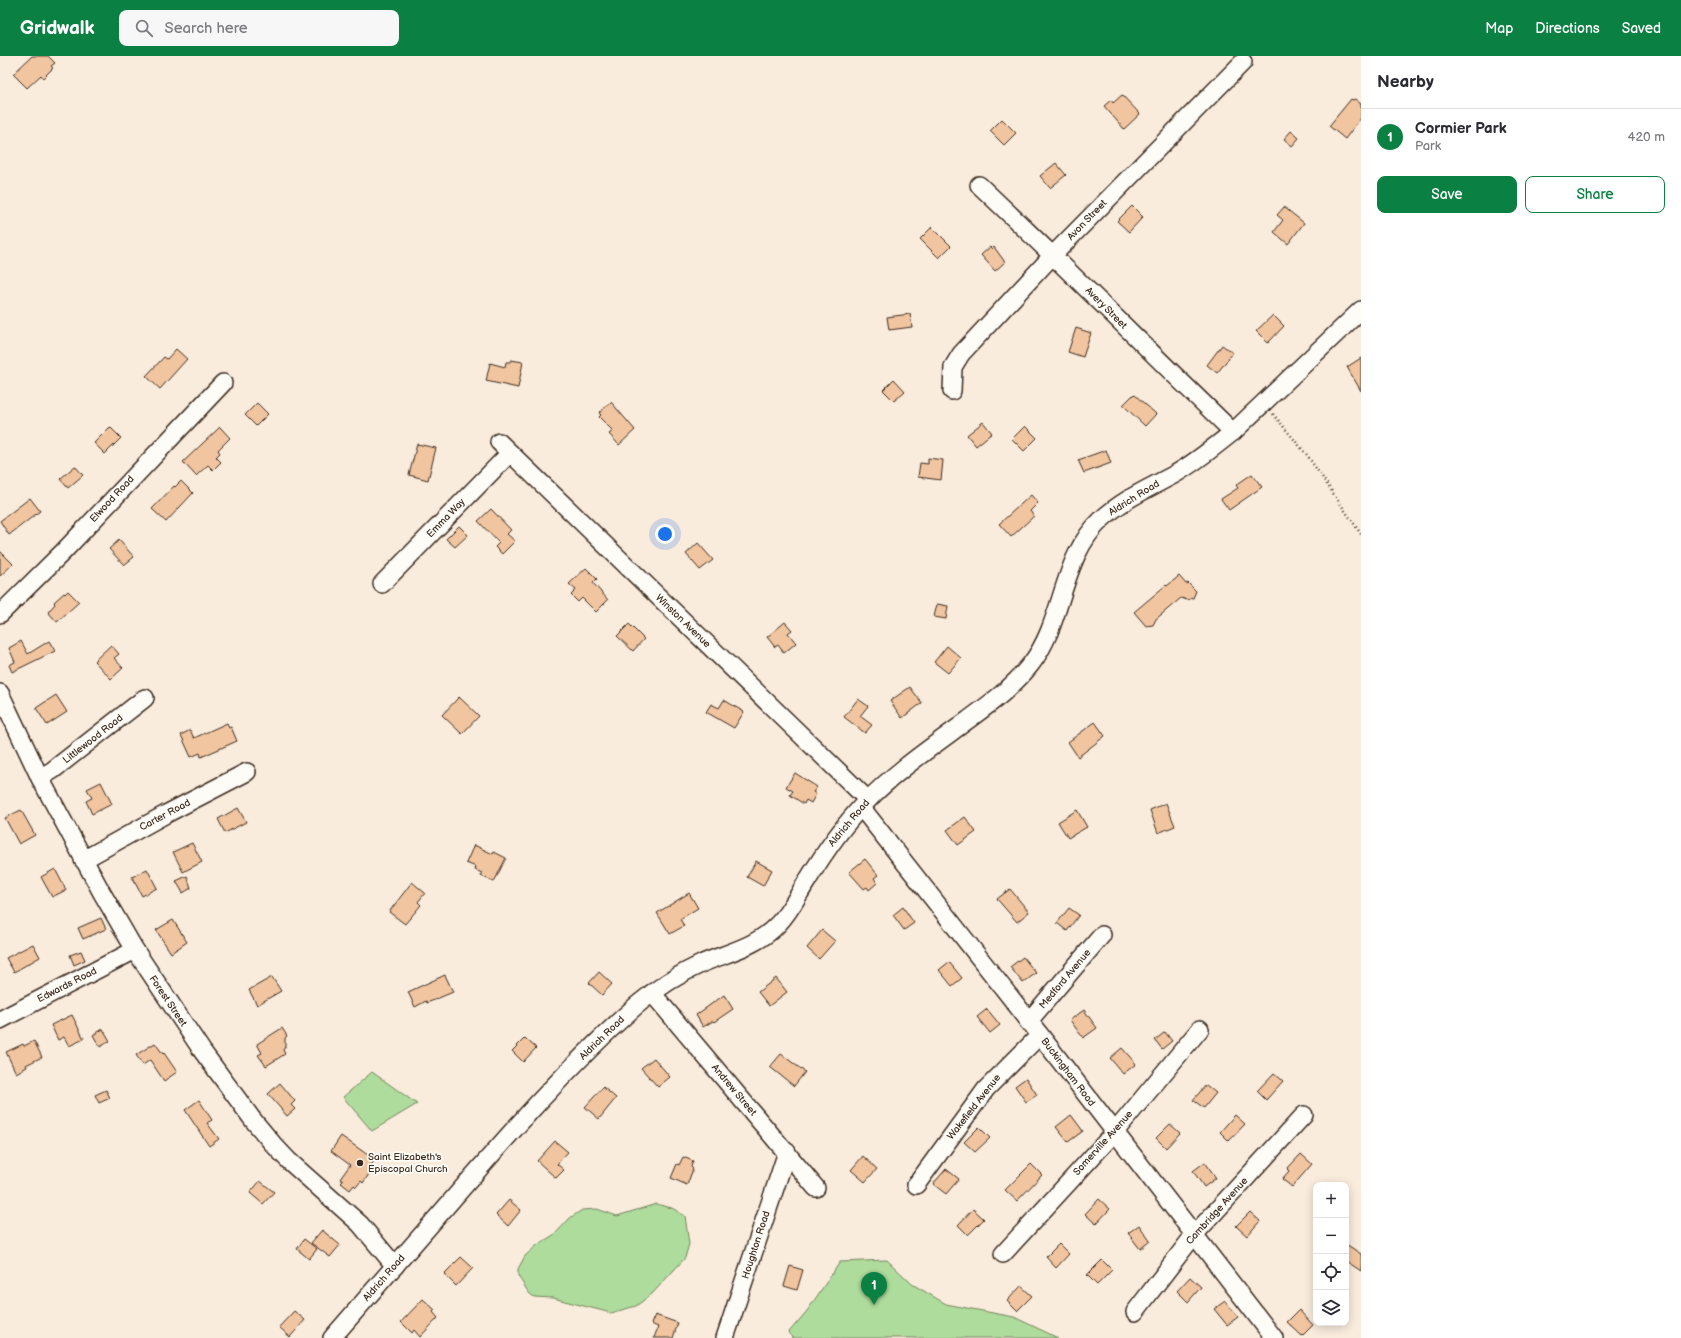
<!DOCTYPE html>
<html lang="en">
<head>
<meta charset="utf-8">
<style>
	:root { --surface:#fff; --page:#f7f7f7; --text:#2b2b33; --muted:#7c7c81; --line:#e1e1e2; --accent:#0b8043 }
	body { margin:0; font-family:"Balsamiq Sans",sans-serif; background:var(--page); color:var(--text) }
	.controls { position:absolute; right:12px; bottom:12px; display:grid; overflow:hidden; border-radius:8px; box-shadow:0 2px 10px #0003 }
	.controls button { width:36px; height:36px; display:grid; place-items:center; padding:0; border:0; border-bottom:1px solid var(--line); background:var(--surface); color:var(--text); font:20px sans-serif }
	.you { position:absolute; left:665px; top:478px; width:14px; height:14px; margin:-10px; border:3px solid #fff; border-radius:50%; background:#1a73e8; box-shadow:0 0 0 6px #1a73e833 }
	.badge { display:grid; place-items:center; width:26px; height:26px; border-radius:50%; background:var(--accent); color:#fff; font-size:13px; font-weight:700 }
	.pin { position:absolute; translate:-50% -33px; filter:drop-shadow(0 1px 2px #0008) }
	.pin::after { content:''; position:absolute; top:21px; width:14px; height:12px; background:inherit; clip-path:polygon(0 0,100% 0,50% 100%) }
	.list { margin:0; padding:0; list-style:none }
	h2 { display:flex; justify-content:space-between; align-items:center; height:52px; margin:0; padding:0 16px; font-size:17px }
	h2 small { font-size:13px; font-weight:400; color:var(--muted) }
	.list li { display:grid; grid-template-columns:26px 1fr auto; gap:12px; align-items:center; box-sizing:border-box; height:56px; padding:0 16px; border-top:1px solid var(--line) }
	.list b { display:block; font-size:15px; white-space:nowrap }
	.list p { margin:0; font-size:13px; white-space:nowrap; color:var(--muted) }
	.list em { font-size:13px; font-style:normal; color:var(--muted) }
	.actions { display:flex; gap:8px; padding:12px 16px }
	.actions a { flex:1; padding:9px 0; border:1px solid var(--accent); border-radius:8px; text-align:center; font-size:14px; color:var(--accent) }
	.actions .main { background:var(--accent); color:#fff }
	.icon { flex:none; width:22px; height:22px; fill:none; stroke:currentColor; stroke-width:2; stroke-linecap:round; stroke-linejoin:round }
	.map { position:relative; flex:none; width:1361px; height:1282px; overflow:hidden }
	header { display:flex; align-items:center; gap:24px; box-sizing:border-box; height:56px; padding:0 20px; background:var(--accent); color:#fff }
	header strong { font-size:19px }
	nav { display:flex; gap:22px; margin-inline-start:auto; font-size:14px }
	.search { width:280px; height:36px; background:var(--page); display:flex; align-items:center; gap:10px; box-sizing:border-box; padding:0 14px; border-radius:8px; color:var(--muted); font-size:15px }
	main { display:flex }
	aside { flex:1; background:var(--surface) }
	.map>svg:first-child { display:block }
</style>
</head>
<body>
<header>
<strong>Gridwalk</strong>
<div class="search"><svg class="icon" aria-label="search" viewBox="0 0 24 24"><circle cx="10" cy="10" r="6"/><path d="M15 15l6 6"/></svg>Search here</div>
<nav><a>Map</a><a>Directions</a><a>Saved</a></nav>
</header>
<main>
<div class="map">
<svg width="1361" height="1282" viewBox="0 0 1361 1282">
	<rect width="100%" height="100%" fill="#f9ecdd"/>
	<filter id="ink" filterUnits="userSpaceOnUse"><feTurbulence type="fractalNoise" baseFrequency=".025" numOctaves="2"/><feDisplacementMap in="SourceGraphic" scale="8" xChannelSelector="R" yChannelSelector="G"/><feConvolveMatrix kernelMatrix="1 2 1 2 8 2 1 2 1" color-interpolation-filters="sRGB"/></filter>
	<g filter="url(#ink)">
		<!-- green -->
		<g fill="#aedc9c" stroke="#74835d">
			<path d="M372 1016 417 1048 372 1075 343 1041Z"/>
			<path d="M656 1148 672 1152 685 1160 689 1188 685 1202 652 1238 636 1250 611 1257 553 1242 534 1241 529 1237 518 1220V1213L525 1200 536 1190 555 1178 570 1162 582 1154 597 1153 617 1160Z"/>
			<path d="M887 1204 912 1228 946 1248 1014 1261 1058 1282H792L789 1276 807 1255 840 1206Z"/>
		</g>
		<!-- building -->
		<g fill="#f1c5a0" stroke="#3b2a1e">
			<path d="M32 0H48L55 7 51 10 53 12 43 22 41 19 27 32 13 18Z"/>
			<path d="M1122 39 1140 58 1124 73 1104 50 1111 44 1113 47Z"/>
			<path d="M1351 43 1353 44 1355 43 1361 48V62L1345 83 1329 70Z"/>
			<path d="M1002 63 1016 77 1004 89 990 75Z"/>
			<path d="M1291 75 1299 82 1292 90 1284 83Z"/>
			<path d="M1056 107 1066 119 1050 132 1040 120Z"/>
			<path d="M1132 150 1143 161 1129 176 1117 165Z"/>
			<path d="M1284 151 1304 167 1288 188 1274 176 1283 164 1277 159Z"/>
			<path d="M932 171 951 190 939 202 920 183Z"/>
			<path d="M990 191 992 193 994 191 1005 206 995 215 981 199Z"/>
			<path d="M910 258 912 271 889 274 887 261Z"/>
			<path d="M1273 259 1284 270 1268 287 1256 275Z"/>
			<path d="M1076 272 1091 277 1083 301 1068 296Z"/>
			<path d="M1222 289 1233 297 1217 317 1207 309Z"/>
			<path d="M176 293 187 303 160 333 146 320 164 301 167 303Z"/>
			<path d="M1361 302V335L1347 311Z"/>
			<path d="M511 304 523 306 518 332 486 325 490 307 505 311 506 306H510Z"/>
			<path d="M894 323 905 335 894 345 883 334Z"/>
			<path d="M1134 338 1156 358 1145 370 1123 349Z"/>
			<path d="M611 346 635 374 619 389 609 378 613 375 599 361 601 359 599 357Z"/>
			<path d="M257 347 268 358 256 370 245 359Z"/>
			<path d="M983 366 992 377 976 390 967 379Z"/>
			<path d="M1025 370 1037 382 1024 395 1012 383Z"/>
			<path d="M110 371 121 382 105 398 94 387Z"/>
			<path d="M220 371 230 382 218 394 220 397 216 401 221 406 213 414 208 409 196 420 183 406Z"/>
			<path d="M417 388 436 392 428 424 409 419Z"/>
			<path d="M1106 394 1111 407 1084 417 1078 404Z"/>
			<path d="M928 402 943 404 941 424 918 421 920 407 928 408Z"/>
			<path d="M75 410 83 419 68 432 60 423Z"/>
			<path d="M1252 418 1262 431 1229 454 1221 443 1238 432 1236 429Z"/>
			<path d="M181 425 193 437 166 466 152 453 174 430 175 431Z"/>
			<path d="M1031 439 1038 447 1030 455 1034 460 1011 481 999 468Z"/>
			<path d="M30 442 40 455 9 479 0 465Z"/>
			<path d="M491 453 511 474 507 478 515 485 502 498 495 491 499 487 478 465Z"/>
			<path d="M459 470 468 479 455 491 446 483Z"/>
			<path d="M119 484 134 501 124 509 109 493Z"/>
			<path d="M698 487 713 504 700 514 686 498Z"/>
			<path d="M0 495 13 508 0 520Z"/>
			<path d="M586 512 597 523 593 527 608 544 596 556 582 542 578 546 571 539 576 534 569 528Z"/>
			<path d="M1179 520 1186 528 1188 527 1196 535 1193 542 1187 544 1181 542 1156 563 1153 569 1146 570 1134 556 1166 529 1167 530Z"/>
			<path d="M68 535 79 546 57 566 48 556 55 548 54 546 64 537 65 538Z"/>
			<path d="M937 548 948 550 946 563 934 561Z"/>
			<path d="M785 566 792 574 788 577 796 587 784 597 778 589 775 591 767 581Z"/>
			<path d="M629 568 644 583 633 595 617 580Z"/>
			<path d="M21 585 28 598 49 585 55 595 12 616 9 609 15 606 9 592Z"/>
			<path d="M111 589 119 598 114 602 123 612 111 623 94 605Z"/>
			<path d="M947 590 961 602 948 617 934 606Z"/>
			<path d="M910 631 922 647 902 662 890 645Z"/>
			<path d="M56 639 67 656 47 669 36 652Z"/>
			<path d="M459 641 479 660 462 678 442 659Z"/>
			<path d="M858 643 868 650 860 660 872 669 865 677 844 661Z"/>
			<path d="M724 644 744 656 734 672 706 656 711 648 719 652Z"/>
			<path d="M1095 666 1105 680 1078 701 1068 686Z"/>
			<path d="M227 667 229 672 231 671 237 685 201 701 200 697 191 701 181 679 190 674 194 682Z"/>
			<path d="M795 717 817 731 813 736 816 738 811 747 806 744 804 748 790 739 793 735 786 731Z"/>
			<path d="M101 726 112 748 92 758 86 745 92 742 87 733Z"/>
			<path d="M1166 747 1175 770 1158 777 1150 754Z"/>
			<path d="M238 752 246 766 225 777 218 763Z"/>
			<path d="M21 754 35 779 19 788 5 762Z"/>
			<path d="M1077 754 1087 771 1068 782 1058 766Z"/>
			<path d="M965 761 976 776 958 789 947 774Z"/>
			<path d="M192 787 202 806 183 816 173 796Z"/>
			<path d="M474 789 493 798 494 796 506 802 494 826 481 820 482 817 475 814 476 811 466 807Z"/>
			<path d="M865 803 878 819 874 822 877 827 869 834 867 831 864 833 849 816Z"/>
			<path d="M756 805 772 814 763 830 747 821Z"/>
			<path d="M55 813 66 834 52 841 41 821Z"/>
			<path d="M147 813 157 832 142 840 132 821Z"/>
			<path d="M187 820 191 832 183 837 176 825Z"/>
			<path d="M412 826 425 837 418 846 421 849 405 868 389 856Z"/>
			<path d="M1010 833 1029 856 1017 866 997 843Z"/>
			<path d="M689 837 698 852 680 863 684 870 670 878 657 857Z"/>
			<path d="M903 851 914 867 904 874 893 859Z"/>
			<path d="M1069 852 1079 859 1067 875 1057 867Z"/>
			<path d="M101 862 106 873 83 883 78 872Z"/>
			<path d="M173 864 187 886 171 897 156 874Z"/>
			<path d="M822 874 835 885 819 903 807 892Z"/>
			<path d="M33 888 40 901 14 916 6 902Z"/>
			<path d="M81 895 85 904 74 909 70 899Z"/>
			<path d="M1023 901 1036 917 1023 927 1010 911Z"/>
			<path d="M949 906 962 922 952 930 939 914Z"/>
			<path d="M599 916 612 928 602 939 589 927Z"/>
			<path d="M445 919 453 936 427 947 426 945 415 951 408 936Z"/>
			<path d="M272 921 281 935 257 949 249 934Z"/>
			<path d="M776 922 787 936 769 950 758 936Z"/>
			<path d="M724 939 733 953 714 966 713 965 703 971 696 959Z"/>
			<path d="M987 953 1000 969 990 977 977 961Z"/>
			<path d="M1084 954 1097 972 1083 982 1070 964Z"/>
			<path d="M72 959 84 983 69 990 64 981 58 984 51 969Z"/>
			<path d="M282 972 287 980 285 982V991L283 994 285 998 266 1010 258 999 262 997 257 988Z"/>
			<path d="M103 973 110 985 100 991 93 979Z"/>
			<path d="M1165 976 1172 985 1162 993 1155 984Z"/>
			<path d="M525 982 536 992 523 1006 512 995Z"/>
			<path d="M34 985 42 1001 26 1009 27 1011 16 1017 6 996 23 988 24 990Z"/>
			<path d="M155 987 163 998 164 997 177 1016 164 1025 150 1004 143 1009 136 999Z"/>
			<path d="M1122 992 1136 1008 1123 1018 1110 1002Z"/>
			<path d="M781 998 805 1016 794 1030 770 1011Z"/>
			<path d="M654 1002 670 1021 658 1031 641 1012Z"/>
			<path d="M1274 1017 1283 1025 1266 1044 1257 1035Z"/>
			<path d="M1026 1022 1037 1039 1026 1046 1015 1030Z"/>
			<path d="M280 1027 295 1045 291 1049 295 1053 287 1060 268 1038Z"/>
			<path d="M1206 1029 1216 1037 1204 1052 1193 1044Z"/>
			<path d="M603 1031 616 1042 599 1063 585 1051Z"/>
			<path d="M106 1034 110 1042 99 1047 95 1039Z"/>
			<path d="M199 1044 212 1064 207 1067 219 1083 209 1090 185 1054Z"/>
			<path d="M1071 1059 1083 1075 1068 1086 1056 1071Z"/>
			<path d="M1235 1059 1245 1068 1229 1085 1220 1076Z"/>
			<path d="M1170 1068 1180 1077 1166 1092 1156 1082Z"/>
			<path d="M979 1071 990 1082 975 1096 964 1086Z"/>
			<path d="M341 1080 375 1104 368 1113 371 1115 363 1127 361 1125 356 1131 354 1129 350 1134 341 1127 343 1125 340 1123 350 1109 331 1095Z"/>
			<path d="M555 1085 568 1096 557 1108 564 1114 556 1122 537 1105Z"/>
			<path d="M1301 1098 1312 1108 1292 1131 1282 1123 1289 1115 1287 1113Z"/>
			<path d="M863 1100 877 1113 865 1126 851 1114Z"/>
			<path d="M683 1101 693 1105 691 1111 693 1113 687 1129 671 1122 677 1108 679 1109Z"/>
			<path d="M1205 1106 1216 1122 1204 1131 1193 1115Z"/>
			<path d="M1031 1108 1042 1119 1017 1145 1005 1134Z"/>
			<path d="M946 1113 959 1123 946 1138 933 1128Z"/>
			<path d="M260 1125 274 1136 263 1148 250 1137Z"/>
			<path d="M1099 1143 1110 1153 1096 1168 1085 1158Z"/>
			<path d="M509 1144 521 1154 508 1170 496 1159Z"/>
			<path d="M973 1153 984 1163 968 1179 958 1169Z"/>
			<path d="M1250 1156 1260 1165 1247 1180 1236 1170Z"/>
			<path d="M1139 1169 1150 1185 1140 1193 1128 1177Z"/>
			<path d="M322 1174 340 1189 330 1201 311 1187Z"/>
			<path d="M304 1183 317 1193 309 1203 297 1193Z"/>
			<path d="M1059 1188 1069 1198 1056 1212 1046 1201Z"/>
			<path d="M1346 1188 1361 1198V1215L1346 1205Z"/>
			<path d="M461 1201 473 1212 456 1230 444 1218Z"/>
			<path d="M1102 1204 1112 1214 1097 1229 1087 1219Z"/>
			<path d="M790 1210 803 1214 797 1234 784 1230Z"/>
			<path d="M1190 1221 1201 1231 1188 1246 1177 1235Z"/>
			<path d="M1021 1230 1032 1240 1017 1255 1007 1245Z"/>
			<path d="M423 1243 435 1254 433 1256 438 1262 420 1281 414 1274 412 1277 401 1266Z"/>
			<path d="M1225 1245 1238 1261 1227 1269 1214 1253Z"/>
			<path d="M1299 1254 1313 1269 1302 1280 1287 1266Z"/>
			<path d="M294 1255 305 1264 290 1281 279 1271Z"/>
			<path d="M655 1259 678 1267 673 1282H654L658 1271 651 1268Z"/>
		</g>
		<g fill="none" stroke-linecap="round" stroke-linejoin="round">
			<defs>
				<g id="minor">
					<path d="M979 129C1065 210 1148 294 1233 376"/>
					<path d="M952 335 953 311 961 298 1053 199 1243 6"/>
					<path d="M499 386 868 744"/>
					<path d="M382 528 510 397"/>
					<path d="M0 558 63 496 223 327"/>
					<path d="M0 637 40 722 102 837 135 894 203 996 253 1064 273 1088 289 1105 360 1168 395 1210"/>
					<path d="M40 722 53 714 145 642"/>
					<path d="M861 751 1040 979 1274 1282"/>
					<path d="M83 804 166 758 247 716"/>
					<path d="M652 937 816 1132"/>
					<path d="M0 964 135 894"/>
					<path d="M1028 966 1102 879"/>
					<path d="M916 1129 986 1033 1040 979"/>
					<path d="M1003 1198 1114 1077 1200 973"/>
					<path d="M1135 1256 1194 1179 1304 1059"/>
					<path d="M332 1282C372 1236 412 1190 452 1144 511 1076 570 1008 637 949 657 932 679 918 703 907 729 896 758 890 778 868 790 856 798 839 807 825 824 797 842 770 866 746 896 715 933 690 968 664 991 647 1013 631 1031 608 1065 564 1060 502 1102 463 1123 443 1150 432 1175 418 1196 406 1214 391 1233 376L1361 254"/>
					<path d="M725 1282 787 1096"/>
				</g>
			</defs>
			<!-- minor casing -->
			<use href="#minor" stroke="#3b2a1e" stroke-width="20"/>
			<!-- path -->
			<path stroke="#3b2a1e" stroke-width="2.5" stroke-dasharray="1 3" stroke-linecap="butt" d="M1273 358 1307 399 1361 478"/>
			<!-- minor -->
			<use href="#minor" stroke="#fdfcf7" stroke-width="17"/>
		</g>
	</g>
	<!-- markers -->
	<circle fill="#3b2a1e" stroke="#fdfcf7" stroke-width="1.5" cx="360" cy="1107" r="4"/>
	<g text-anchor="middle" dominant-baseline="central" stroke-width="3.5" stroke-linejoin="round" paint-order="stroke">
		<!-- street labels -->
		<g font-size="10" fill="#3b2a1e" stroke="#fdfcf7">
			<text transform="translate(1087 164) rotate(-46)">Avon Street</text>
			<text transform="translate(1106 252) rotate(45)">Avery Street</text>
			<text transform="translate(1134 442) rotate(-32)">Aldrich Road</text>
			<text transform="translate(112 443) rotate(-47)">Elwood Road</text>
			<text transform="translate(446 462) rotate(-46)">Emma Way</text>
			<text transform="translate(683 565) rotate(44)">Winston Avenue</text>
			<text transform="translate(93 683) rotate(-38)">Littlewood Road</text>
			<text transform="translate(165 759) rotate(-28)">Carter Road</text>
			<text transform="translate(849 767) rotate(-50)">Aldrich Road</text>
			<text transform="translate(1065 923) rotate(-50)">Medford Avenue</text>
			<text transform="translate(67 929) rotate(-27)">Edwards Road</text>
			<text transform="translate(168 945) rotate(56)">Forest Street</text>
			<text transform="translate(602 982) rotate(-44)">Aldrich Road</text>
			<text transform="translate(1068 1016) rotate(53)">Buckingham Road</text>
			<text transform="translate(734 1034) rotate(50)">Andrew Street</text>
			<text transform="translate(974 1051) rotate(-52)">Wakefield Avenue</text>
			<text transform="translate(1103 1087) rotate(-48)">Somerville Avenue</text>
			<text transform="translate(1217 1155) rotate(-48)">Cambridge Avenue</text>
			<text transform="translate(756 1189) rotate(-72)">Houghton Road</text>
			<text transform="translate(384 1222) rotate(-49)">Aldrich Road</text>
		</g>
		<!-- poi labels -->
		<g font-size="10" fill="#3b2a1e" stroke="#fdfcf7" text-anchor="start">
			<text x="368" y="1101">Saint Elizabeth's<tspan x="368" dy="12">Episcopal Church</tspan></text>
		</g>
	</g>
</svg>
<div class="controls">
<button>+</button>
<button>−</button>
<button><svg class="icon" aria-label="locate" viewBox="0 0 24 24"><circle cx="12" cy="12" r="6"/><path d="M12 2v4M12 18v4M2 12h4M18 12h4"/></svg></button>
<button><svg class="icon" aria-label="layers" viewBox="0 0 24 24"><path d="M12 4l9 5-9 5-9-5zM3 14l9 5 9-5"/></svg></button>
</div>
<div class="you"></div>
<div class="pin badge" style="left:874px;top:1249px">1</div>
</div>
<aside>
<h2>Nearby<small></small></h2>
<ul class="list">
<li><span class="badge">1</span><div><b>Cormier Park</b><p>Park</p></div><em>420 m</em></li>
</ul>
<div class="actions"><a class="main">Save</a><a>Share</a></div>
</aside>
</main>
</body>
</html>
